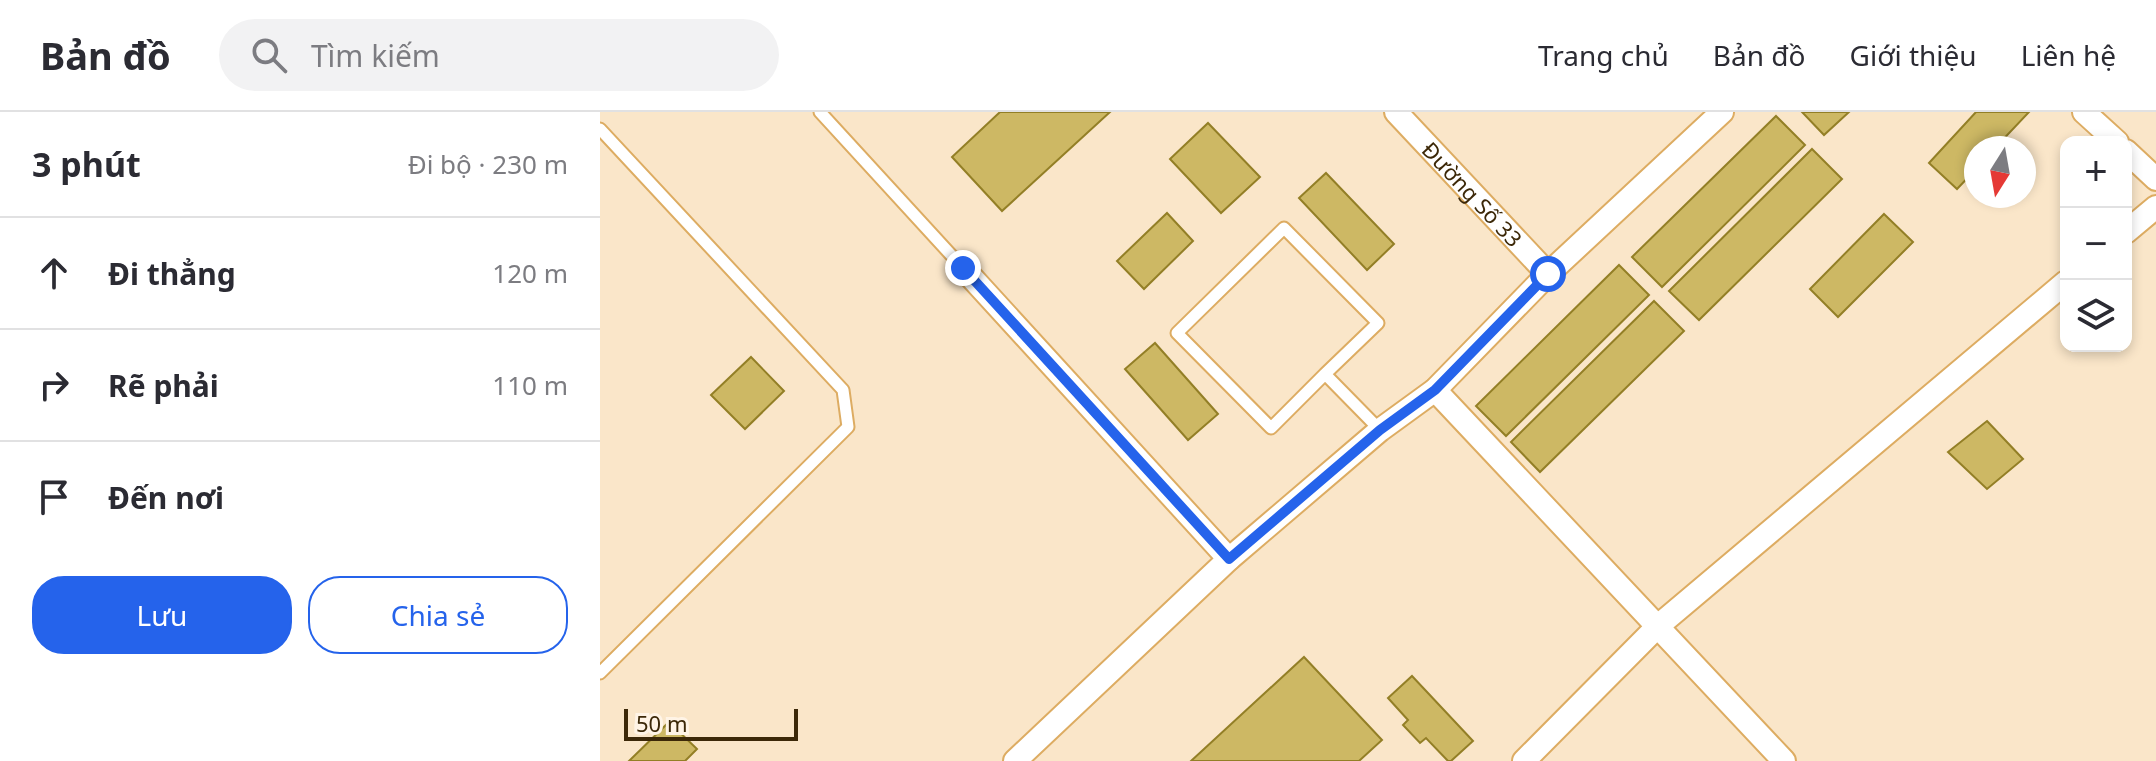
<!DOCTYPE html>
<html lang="vi">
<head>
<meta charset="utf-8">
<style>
	:root { --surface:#fff; --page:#f2f2f3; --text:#2b2b33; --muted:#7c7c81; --line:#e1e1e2; --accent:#2563eb }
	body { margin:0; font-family:"Noto Sans",sans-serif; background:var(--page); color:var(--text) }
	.controls { position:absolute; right:24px; top:24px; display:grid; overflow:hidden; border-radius:16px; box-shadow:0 4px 12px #0003 }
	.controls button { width:72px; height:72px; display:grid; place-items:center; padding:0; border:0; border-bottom:2px solid var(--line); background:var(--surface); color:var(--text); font:40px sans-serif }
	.compass { position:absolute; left:1364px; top:24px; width:72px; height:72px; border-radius:50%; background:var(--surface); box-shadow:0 4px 12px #0003; rotate:191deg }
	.scale { position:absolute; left:24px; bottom:20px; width:174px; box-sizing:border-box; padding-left:8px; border:4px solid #3c2808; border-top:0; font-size:22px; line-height:28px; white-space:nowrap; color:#3c2808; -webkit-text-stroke:6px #fff4e6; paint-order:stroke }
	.stop { position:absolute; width:24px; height:24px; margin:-18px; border:6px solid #2563eb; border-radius:50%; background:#fff }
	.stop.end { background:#2563eb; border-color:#fff; box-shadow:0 2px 8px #0008 }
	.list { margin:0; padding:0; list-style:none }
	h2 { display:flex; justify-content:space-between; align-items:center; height:104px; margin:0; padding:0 32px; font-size:34px }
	h2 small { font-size:26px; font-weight:400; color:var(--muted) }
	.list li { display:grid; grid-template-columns:52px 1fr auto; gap:24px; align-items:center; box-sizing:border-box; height:112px; padding:0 32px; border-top:2px solid var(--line) }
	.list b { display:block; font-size:30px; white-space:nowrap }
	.list em { font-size:26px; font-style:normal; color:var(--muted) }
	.actions { display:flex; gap:16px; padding:24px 32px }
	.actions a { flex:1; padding:18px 0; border:2px solid var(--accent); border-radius:32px; text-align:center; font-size:28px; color:var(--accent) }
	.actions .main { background:var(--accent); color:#fff }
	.icon { flex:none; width:44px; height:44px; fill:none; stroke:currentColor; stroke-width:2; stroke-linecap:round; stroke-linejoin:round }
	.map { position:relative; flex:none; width:1556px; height:649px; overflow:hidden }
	header { display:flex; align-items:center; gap:48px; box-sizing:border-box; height:112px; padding:0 40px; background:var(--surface); border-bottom:2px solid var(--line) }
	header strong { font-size:38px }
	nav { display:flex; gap:44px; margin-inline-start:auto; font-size:28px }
	.search { width:560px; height:72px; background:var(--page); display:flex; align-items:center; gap:20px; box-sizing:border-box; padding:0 28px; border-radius:44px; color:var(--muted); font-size:30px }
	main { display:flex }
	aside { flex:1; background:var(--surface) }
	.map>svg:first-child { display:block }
</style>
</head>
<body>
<header>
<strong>Bản đồ</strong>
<div class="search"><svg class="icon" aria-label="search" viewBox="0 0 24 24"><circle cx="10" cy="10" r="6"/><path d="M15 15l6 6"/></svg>Tìm kiếm</div>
<nav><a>Trang chủ</a><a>Bản đồ</a><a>Giới thiệu</a><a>Liên hệ</a></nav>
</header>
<main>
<aside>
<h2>3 phút<small>Đi bộ · 230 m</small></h2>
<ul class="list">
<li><svg class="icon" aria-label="ahead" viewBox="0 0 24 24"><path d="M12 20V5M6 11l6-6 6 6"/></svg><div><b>Đi thẳng</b></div><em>120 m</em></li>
<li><svg class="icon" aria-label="right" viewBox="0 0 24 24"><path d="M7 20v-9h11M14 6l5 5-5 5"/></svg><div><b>Rẽ phải</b></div><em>110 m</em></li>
<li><svg class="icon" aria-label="arrive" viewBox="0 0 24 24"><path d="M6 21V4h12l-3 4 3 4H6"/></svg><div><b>Đến nơi</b></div></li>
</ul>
<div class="actions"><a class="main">Lưu</a><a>Chia sẻ</a></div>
</aside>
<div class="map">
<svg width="1556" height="649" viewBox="0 0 1556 649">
	<rect width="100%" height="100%" fill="#fae6c9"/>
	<!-- building -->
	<g fill="#cdb864" stroke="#937f26" stroke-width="2">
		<path d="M400 0H510L402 99 352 45Z"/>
		<path d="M1202 0H1249L1224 23Z"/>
		<path d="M1376 0H1429L1395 36H1376V57L1357 77 1329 51Z"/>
		<path d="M1176 4 1205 33 1062 175 1032 145Z"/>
		<path d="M608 11 660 65 621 101 570 47Z"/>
		<path d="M1212 37 1242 67 1099 208 1069 179Z"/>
		<path d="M726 61 794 132 767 158 699 86Z"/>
		<path d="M567 101 593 129 544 177 517 149Z"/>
		<path d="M1284 102 1313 130 1238 205 1210 177Z"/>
		<path d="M1019 153 1049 183 906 324 876 294Z"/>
		<path d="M1054 189 1084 219 940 360 911 330Z"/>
		<path d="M555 231 618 302 588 328 525 257Z"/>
		<path d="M151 245 184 279 145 317 111 283Z"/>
		<path d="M1387 309 1423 347 1387 377 1348 340Z"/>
		<path d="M704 545 782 628 759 649H591Z"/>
		<path d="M812 564 873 629 851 649H848L826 626 820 631 803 613 808 608 788 586Z"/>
		<path d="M69 610 97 637 85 649H29Z"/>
	</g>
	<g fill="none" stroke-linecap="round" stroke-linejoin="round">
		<defs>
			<g id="lane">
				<path d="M220 0 363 156"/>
				<path d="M0 17 243 278 248 315 0 561"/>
				<path d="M725 262 778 211 684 116 577 221 671 316 725 262 780 318"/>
			</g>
			<g id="street">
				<path id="s1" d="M796 0 948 162"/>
				<path d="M1484 0 1517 30"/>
				<path d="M1526 39 1556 67"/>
				<path d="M1526 120 1556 95"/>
				<path d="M363 156 629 447"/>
				<path d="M835 278 1184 649"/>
				<path d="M415 649 629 447 780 318 835 278 948 162 1122 0"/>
				<path d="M924 649 1058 514 1466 170"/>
			</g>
		</defs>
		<!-- lane casing -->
		<use href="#lane" stroke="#ddac62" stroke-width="15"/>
		<!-- street casing -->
		<use href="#street" stroke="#ddac62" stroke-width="26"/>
		<!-- lane -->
		<use href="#lane" stroke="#fff" stroke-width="11"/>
		<!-- street -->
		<use href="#street" stroke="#fff" stroke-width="22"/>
	</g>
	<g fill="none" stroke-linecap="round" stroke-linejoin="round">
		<!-- route -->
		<path stroke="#2563eb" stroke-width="10" d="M363 156 629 447 780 318 835 278 948 162"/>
	</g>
	<g text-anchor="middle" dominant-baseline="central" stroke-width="6" stroke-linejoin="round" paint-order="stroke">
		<!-- street labels -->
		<g font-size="22" fill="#3c2808" stroke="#fff4e6">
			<text stroke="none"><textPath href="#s1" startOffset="112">Đường Số 33</textPath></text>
		</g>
	</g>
</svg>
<div class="controls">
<button>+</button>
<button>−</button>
<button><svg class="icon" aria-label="layers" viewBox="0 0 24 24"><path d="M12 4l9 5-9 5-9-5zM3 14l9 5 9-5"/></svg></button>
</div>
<svg class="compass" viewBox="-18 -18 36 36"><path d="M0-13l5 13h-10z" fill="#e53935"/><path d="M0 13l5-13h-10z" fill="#7c7c81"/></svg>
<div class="scale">50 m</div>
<div class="stop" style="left:948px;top:162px"></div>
<div class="stop end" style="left:363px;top:156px"></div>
</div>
</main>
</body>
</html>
